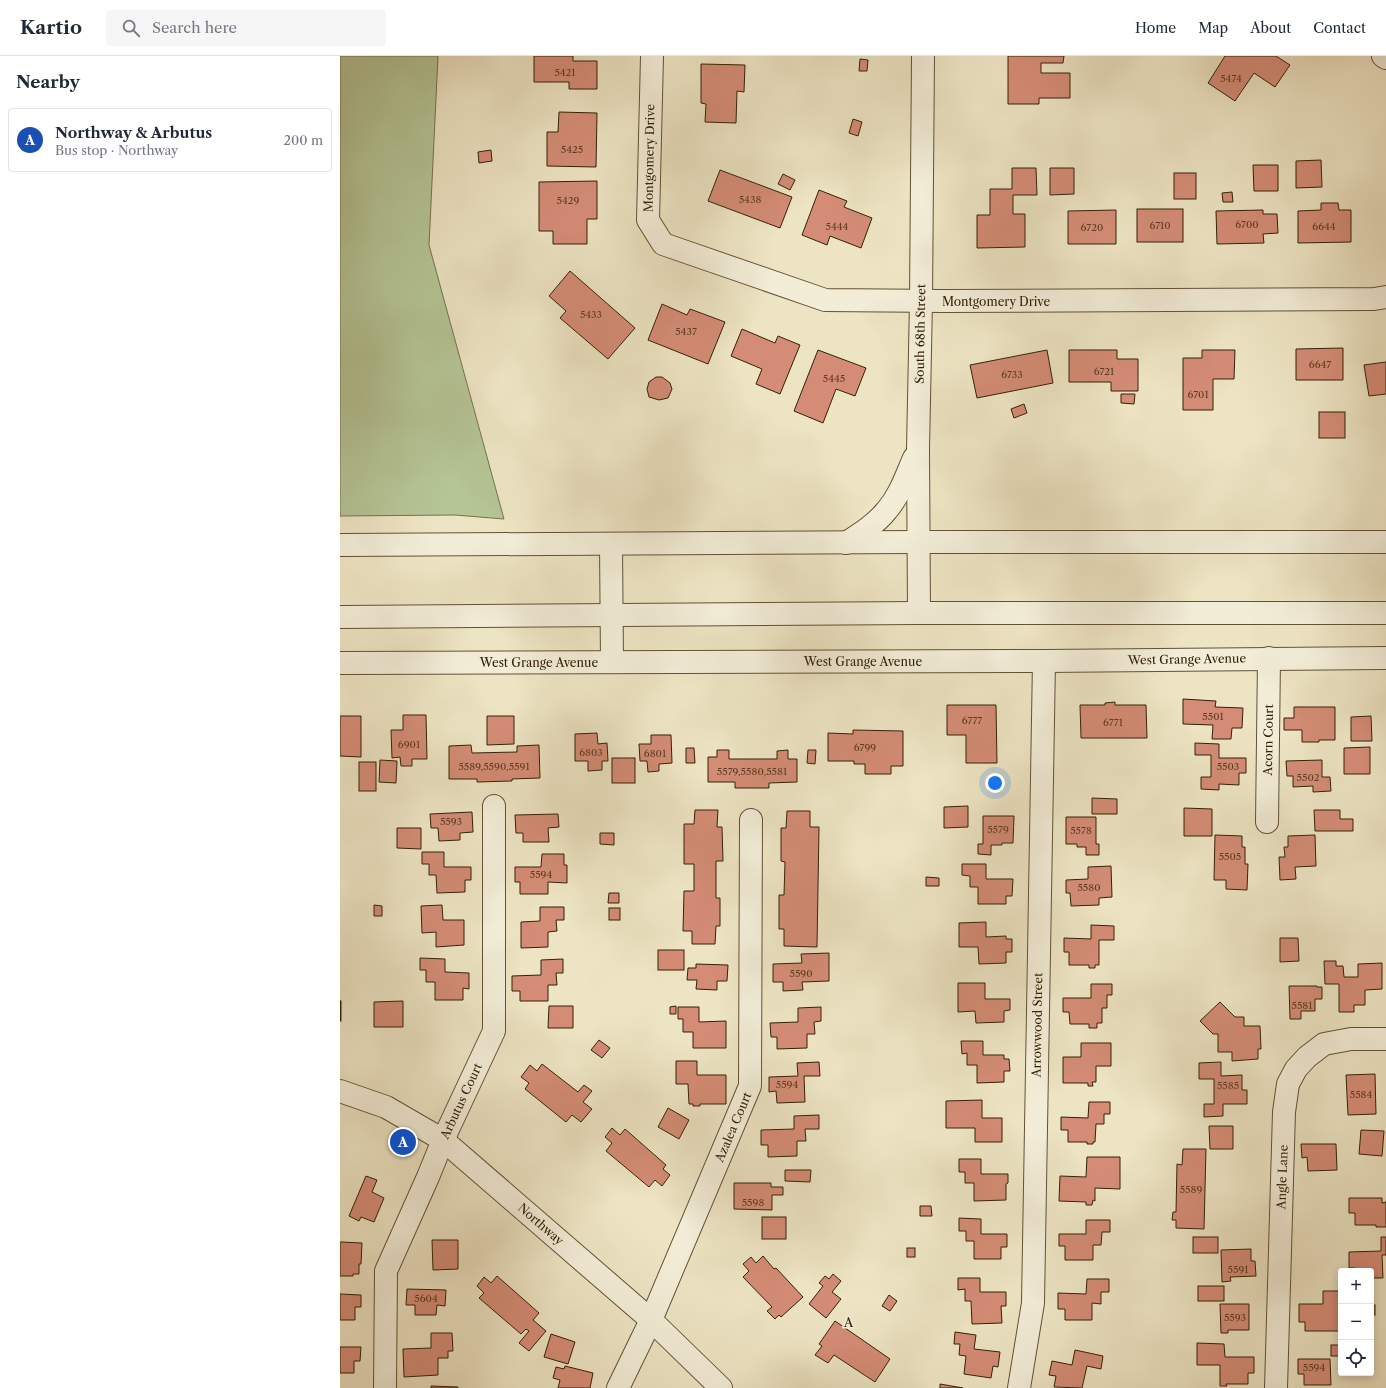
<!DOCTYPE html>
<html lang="en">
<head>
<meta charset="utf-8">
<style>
	:root { --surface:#fff; --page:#f6f6f7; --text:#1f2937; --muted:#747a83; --line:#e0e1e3; --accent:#2563eb }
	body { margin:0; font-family:"Libre Caslon Text",serif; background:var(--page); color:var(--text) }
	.controls { position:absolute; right:12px; bottom:12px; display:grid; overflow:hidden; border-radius:4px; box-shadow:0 2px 10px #0003 }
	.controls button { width:36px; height:36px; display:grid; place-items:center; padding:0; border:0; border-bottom:1px solid var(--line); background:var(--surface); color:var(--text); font:20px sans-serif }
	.you { position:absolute; left:655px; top:727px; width:14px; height:14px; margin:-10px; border:3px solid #fff; border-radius:50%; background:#1a73e8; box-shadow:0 0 0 6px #1a73e833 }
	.badge { display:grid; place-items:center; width:26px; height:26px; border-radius:50%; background:var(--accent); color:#fff; font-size:13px; font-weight:700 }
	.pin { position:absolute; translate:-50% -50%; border:2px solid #fff; box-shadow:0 1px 4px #0006 }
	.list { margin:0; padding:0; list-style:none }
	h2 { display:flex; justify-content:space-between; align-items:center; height:52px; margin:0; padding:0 16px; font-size:17px }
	h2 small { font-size:13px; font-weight:400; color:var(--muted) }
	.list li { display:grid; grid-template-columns:26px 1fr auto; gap:12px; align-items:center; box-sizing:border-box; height:64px; margin:0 8px 8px; padding:0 8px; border:1px solid var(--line); border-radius:4px }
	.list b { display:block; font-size:15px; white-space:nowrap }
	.list p { margin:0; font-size:13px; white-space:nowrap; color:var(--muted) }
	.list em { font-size:13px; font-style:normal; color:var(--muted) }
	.icon { flex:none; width:22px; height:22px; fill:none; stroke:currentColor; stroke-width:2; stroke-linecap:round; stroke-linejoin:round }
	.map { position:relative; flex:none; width:1046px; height:1332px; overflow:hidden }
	header { display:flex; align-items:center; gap:24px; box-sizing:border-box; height:56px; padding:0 20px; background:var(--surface); border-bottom:1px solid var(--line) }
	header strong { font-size:19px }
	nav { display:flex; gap:22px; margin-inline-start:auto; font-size:14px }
	.search { width:280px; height:36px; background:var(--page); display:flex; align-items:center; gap:10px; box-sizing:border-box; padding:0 14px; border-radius:4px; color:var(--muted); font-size:15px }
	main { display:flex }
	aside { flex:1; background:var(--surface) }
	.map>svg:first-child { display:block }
</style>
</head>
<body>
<header>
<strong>Kartio</strong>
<div class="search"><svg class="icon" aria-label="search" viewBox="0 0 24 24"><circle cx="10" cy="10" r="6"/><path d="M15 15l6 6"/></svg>Search here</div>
<nav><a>Home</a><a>Map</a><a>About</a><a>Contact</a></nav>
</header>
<main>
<aside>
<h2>Nearby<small></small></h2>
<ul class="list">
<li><span class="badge" style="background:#1a4fb4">A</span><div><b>Northway &amp; Arbutus</b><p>Bus stop · Northway</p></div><em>200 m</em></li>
</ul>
</aside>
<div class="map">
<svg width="1046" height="1332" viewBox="0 0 1046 1332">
	<rect width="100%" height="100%" fill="#ede4c3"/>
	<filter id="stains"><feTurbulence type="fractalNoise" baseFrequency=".005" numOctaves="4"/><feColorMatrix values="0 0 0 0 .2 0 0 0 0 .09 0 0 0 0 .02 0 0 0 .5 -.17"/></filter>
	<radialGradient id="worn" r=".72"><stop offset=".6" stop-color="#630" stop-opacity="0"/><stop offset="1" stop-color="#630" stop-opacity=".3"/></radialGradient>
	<!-- green -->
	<path fill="#b5c596" stroke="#74734e" d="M0 0H98L89 189 164 463 115 459 0 460Z"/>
	<!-- building -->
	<g fill="#d48c76" stroke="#342106">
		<path d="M194 0H233V5H257V33H229V26H194Z"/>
		<path d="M668 0H724L723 7H701V17H730V42H699V48H668Z"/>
		<path d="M885 0H936L950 9 935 31 914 17 895 45 868 27Z"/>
		<path d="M520 3 528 4 527 15H519Z"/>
		<path d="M361 8 405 9 404 36 397 35 396 67 365 66 366 48 361 47Z"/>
		<path d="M219 56 257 57 256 111 207 110V76H218Z"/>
		<path d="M513 63 522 66 518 80 509 77Z"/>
		<path d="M151 94 152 105 139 107 138 96Z"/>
		<path d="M981 104 982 131 956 132V105Z"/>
		<path d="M913 109H938V135H914Z"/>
		<path d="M672 112H696L697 139H673V158H685V191L637 192V159H650V133H672Z"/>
		<path d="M710 112H734V138L710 139Z"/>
		<path d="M380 114 452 141 440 172 368 145Z"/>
		<rect x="834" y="117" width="22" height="26"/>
		<path d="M443 118 455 124 450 134 438 128Z"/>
		<path d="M257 125V163H247V188H213V175H199V126Z"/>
		<path d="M479 134 507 145 504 151 532 162 521 192 490 180 487 189 462 179Z"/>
		<path d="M892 136 893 146H883L882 137Z"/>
		<path d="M981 147H998L999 154H1011V186L958 187V155L981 154Z"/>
		<rect x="797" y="153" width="46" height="33"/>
		<path d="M776 154V188H728V155Z"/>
		<path d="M923 154V158H937L938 177 923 178 924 187 877 188 876 155Z"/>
		<path d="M230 215 295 272 268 303 220 262 226 255 209 240Z"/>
		<path d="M322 248 347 259 350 253 385 266 368 308 308 284Z"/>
		<path d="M402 273 435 287 438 280 460 289 440 338 416 328 422 313 391 300Z"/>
		<path d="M1003 292V324H956V293Z"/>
		<path d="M478 294 526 312 515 340 496 333 483 367 454 355Z"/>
		<path d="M707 294 713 327 637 342 630 309Z"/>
		<path d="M729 294H777V303H798V335H771V326H729Z"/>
		<path d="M862 294H895L894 323H873V354H843V302H862Z"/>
		<path d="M1046 306V338L1029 340 1024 309Z"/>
		<path d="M316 321H322L330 327 332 333 328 342 319 344 309 341 307 333 309 326Z"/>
		<path d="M781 338H795L794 348 781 347Z"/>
		<path d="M684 348 687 357 674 362 671 353Z"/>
		<rect x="979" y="356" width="26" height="26"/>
		<path d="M843 643 876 645 875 651 903 652 902 672H892L891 683H872L873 669 843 668Z"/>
		<path d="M775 646V649H806L807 682H741L740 649H765V647Z"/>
		<path d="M607 649H656L657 707H626V679H607Z"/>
		<path d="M954 651H995V684H979V686H962V674H944V662H954Z"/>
		<path d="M63 659H86L87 703H72V710H61L60 701 52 702 51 674H63Z"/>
		<path d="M0 660H21V701L0 700Z"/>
		<path d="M147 660H174V688L147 689Z"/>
		<path d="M1031 660 1032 685H1011V661Z"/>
		<path d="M513 674 563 675V710H551V718H525V708H514V705H488V677L513 678Z"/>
		<path d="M257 677 258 688 267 687 268 705H262V714L248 715V705H235V678Z"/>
		<path d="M311 679H331L332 707 319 708V715L308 716 307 705H300L299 688H311Z"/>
		<path d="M855 687 879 688V702H906V717H899V729L879 728V734L861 733V721H871V699H855Z"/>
		<path d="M131 689 132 697 177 696V690L199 689 200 722 172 723V725L137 726V723H109V690Z"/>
		<path d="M1030 691V718H1004V692Z"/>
		<path d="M346 692H354L355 707H346Z"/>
		<path d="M377 694H389V703H437V695L448 694V703H457V726L429 727V732H395V726H368V701H377Z"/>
		<path d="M468 694H476L475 708 467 707Z"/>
		<rect x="272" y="702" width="23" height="25"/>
		<path d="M40 704 57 705 56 727 39 726Z"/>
		<path d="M982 704V721H990L991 735 973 736V730L953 731V720H947L946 705Z"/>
		<rect x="19" y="706" width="17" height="29"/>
		<path d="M752 742 777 743V758H752Z"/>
		<path d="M628 750V771L604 772V751Z"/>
		<path d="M844 752 872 753V780H844Z"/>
		<path d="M355 754H378L377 771H382L383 805H376V842H380V870H376L375 888H352V875H343L344 835H354V808H344V768H354Z"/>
		<path d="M974 754H1000V763H1013V775H975Z"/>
		<path d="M447 755H470V771H479L477 891 444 890V873H439V839H444L445 806 441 805V772H446Z"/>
		<path d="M132 756 133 776 120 777V784L99 785 98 772H91L90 758Z"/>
		<path d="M218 758 219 771 208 772 209 786H183V777H176L175 759Z"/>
		<path d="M643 760H674L673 787H662V789H651V799L638 798V788H643Z"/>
		<path d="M726 761H756V788H759V799H746V791H737V788H726Z"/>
		<path d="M57 772H81V793L57 792Z"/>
		<path d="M260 777H274V789L260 788Z"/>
		<path d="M875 779 902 780V791H905V808H908L907 834 886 833V824H874Z"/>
		<path d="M975 779 976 810 955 811 956 823 940 824 939 801H945L944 791H948V780Z"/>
		<path d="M82 796H104V811H131V824H125V836L97 837 96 819H89V808H82Z"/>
		<path d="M202 798H224V809H227V827L208 826V838H180V826H175V811H201Z"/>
		<path d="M622 808H646V823H673L672 840H666V848H638V831H630V820L622 819Z"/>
		<path d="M771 810 772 841 759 842V849L731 850 730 837H726V824L748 823V811Z"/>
		<path d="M586 821 599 822V830H586Z"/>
		<path d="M269 837H279V847H268Z"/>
		<path d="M34 849 42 850V860H34Z"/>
		<path d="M102 849 103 864H124V889L96 891V876L82 877 81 850Z"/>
		<path d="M200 851H224V864H216L217 875 208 876V891L181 892V866L200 865Z"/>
		<rect x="269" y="852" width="11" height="12"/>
		<path d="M646 866V881L666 880V883H672V896H666V907L639 908 638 891H619V867Z"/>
		<path d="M751 869 774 870V884H759V909H755V912H749V909H729V896H724V882L751 883Z"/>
		<path d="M940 882H958L959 905 940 906Z"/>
		<rect x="318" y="894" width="26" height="20"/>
		<path d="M489 897V925L462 926 463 934 443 935V926H433V908L462 907 461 898Z"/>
		<path d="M80 902 105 903V916L129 917V933L123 932V944H95V926H86V914H80Z"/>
		<path d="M223 903V917H216L217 929H208V945H180V935H172V920L201 919V904Z"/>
		<path d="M984 905H996V910H1003L1004 921H1018V908L1042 907V933L1025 934V949H1014V956H999V928H985Z"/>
		<path d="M356 908 388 909 387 925H377V934L356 933 357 924H347L348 912H356Z"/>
		<path d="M618 927H645V943H670V954L664 955V966L636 967 635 955 618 956Z"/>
		<path d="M751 928H772V939H767V952H762V967H757V972H749V968H730L729 956H723V942H751Z"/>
		<path d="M949 930H977V931H982V943H975V955H961V963H950Z"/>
		<rect x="0" y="945" width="1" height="20"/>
		<path d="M63 945V971H34V946Z"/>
		<path d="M880 946 895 961H904V970H920L921 993H918V1003L892 1005V996H878V978H873L860 965Z"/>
		<path d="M209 950H233V972H208Z"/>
		<path d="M336 950V958H330V951Z"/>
		<path d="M338 951H359V966L386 965V992H353V976H343V963H338Z"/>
		<path d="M481 951V965L474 966 475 978H467V992L437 993V981H431L430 967 458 966V952Z"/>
		<path d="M259 984 270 992 262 1002 251 994Z"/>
		<path d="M621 985H643V999H664V1003H669L670 1015H664V1026L637 1027V1009H627V997L622 998Z"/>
		<path d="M741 987H771V1010H756V1026H752L753 1030H748V1027H723V1001H741Z"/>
		<path d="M336 1005H357V1019H386V1048H360V1050H353V1048H349L348 1028H336Z"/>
		<path d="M479 1006 480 1020H464L465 1046 437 1047 436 1035 429 1036V1021L458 1020 457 1007Z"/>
		<path d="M881 1006V1020L902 1019V1034H907V1048H883V1060L864 1061V1048H874V1023H859V1007Z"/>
		<path d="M202 1008 238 1036 244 1029 252 1035 243 1046 252 1053 241 1066 232 1059 226 1066 185 1033 189 1027 181 1021 190 1009 197 1015Z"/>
		<path d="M1035 1018 1036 1058 1008 1059 1006 1019Z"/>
		<path d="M642 1044V1062H662V1086H635V1072H606V1045Z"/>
		<path d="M749 1046H770V1058H764V1068H756L755 1086H753V1088H747V1086H728V1074H721V1061L748 1062Z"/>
		<path d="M328 1052 349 1064 339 1083 318 1071Z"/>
		<path d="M479 1059V1073H465L466 1085H457V1100L428 1101V1089H421V1074L454 1073V1060Z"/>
		<path d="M869 1070H893V1093H870Z"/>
		<path d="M272 1072 280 1079 285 1073 326 1109 323 1113 330 1119 322 1130 315 1124 309 1131 266 1095 272 1087 265 1081Z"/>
		<path d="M1021 1074 1044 1075 1042 1100 1019 1098Z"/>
		<path d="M961 1088H996L997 1114 968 1115 967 1101 962 1102Z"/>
		<path d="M843 1093H866L864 1173 836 1172V1164H832L833 1156H836L837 1108 842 1109Z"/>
		<path d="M747 1101H780V1133L755 1132V1145L753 1144 752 1149H746V1146L719 1145 720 1120 746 1121Z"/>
		<path d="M619 1103H641V1118H668V1127L666 1128V1144L634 1145V1127H625V1116H619Z"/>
		<path d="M445 1114H471L470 1126 445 1125Z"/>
		<path d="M26 1120 37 1124 32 1136 44 1142 34 1166 21 1161 19 1165 9 1160Z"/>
		<path d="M394 1127H431V1131H443V1139H432V1154L394 1153Z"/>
		<path d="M1009 1142H1042V1147L1046 1146V1171H1036V1169H1015V1157H1009Z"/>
		<path d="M580 1150H591L592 1160H580Z"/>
		<rect x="422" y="1161" width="24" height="22"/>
		<path d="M619 1162 641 1163V1178H667V1191H661V1203H634V1185H626V1175H619Z"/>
		<path d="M746 1164H770V1176H762L761 1189H753V1204H725V1190H719V1178H746Z"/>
		<rect x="853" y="1181" width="25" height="16"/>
		<path d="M1041 1181H1046V1199H1042L1043 1222H1031V1215H1015V1212H1009V1196L1041 1195Z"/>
		<path d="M92 1184H118V1213L93 1214Z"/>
		<path d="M0 1186 22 1187 21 1208H19V1218H13V1220H0Z"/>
		<rect x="567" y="1192" width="8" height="9"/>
		<path d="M911 1193V1205H915L916 1220 890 1221 891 1225 882 1226 881 1194Z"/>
		<path d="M423 1200 434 1213 436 1212 463 1241 441 1261 439 1259 435 1263 427 1255 432 1251 403 1221 409 1215 403 1208 411 1201 416 1207Z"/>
		<path d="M493 1218 501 1225 492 1236 501 1243 486 1262 469 1248 483 1230 479 1227 485 1220 489 1223Z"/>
		<path d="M157 1220 199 1257 193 1264 206 1275 189 1295 179 1287 189 1275 186 1273 181 1278 139 1242 144 1237 137 1230 144 1221 151 1227Z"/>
		<path d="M618 1222H640V1236H666V1250H661L662 1267 632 1268 631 1245H625V1233L618 1234Z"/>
		<path d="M747 1223H769V1236H761V1248L752 1247V1264H725V1253H718V1237L746 1238Z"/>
		<rect x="858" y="1230" width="26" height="15"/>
		<path d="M67 1233 106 1234 105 1250 97 1249 96 1259H75V1249H66Z"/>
		<path d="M983 1235H1001V1275H965V1266H959V1248H983Z"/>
		<path d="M0 1238 21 1239V1251H15V1264H0Z"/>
		<path d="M549 1239 557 1245 550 1255 542 1250Z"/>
		<path d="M880 1248H909V1274H888V1277H881Z"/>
		<rect x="1031" y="1249" width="4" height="10"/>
		<path d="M495 1265 550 1303 535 1326 494 1299 488 1307 475 1299 482 1290 479 1288Z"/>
		<path d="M615 1276 636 1279 634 1293 660 1296 658 1311 653 1310 651 1322 624 1318 626 1300 619 1299 620 1288H614Z"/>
		<path d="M91 1277H112L113 1295H108V1302H98V1319L64 1321 63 1293 91 1292Z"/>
		<path d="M211 1278 235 1286 228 1308 204 1301Z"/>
		<path d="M857 1287 884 1288 885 1301H914V1317H908V1328H886L887 1330H880V1309H857Z"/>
		<rect x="991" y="1289" width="10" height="11"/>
		<path d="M0 1291H21L20 1305H14V1317H0Z"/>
		<path d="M735 1294 763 1300 761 1313 747 1310 742 1332 714 1331 716 1320 709 1319 712 1305 732 1309Z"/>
		<path d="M958 1303H990L991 1329H964V1318H958Z"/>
		<path d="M225 1310 253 1317 250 1332H218L220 1324 213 1322 216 1311 224 1313Z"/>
		<path d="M600 1328 623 1332H600Z"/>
		<path d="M91 1330 118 1331V1332H91Z"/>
	</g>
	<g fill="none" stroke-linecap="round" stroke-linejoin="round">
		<defs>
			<g id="minor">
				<path d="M312 0 308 164 323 188 485 244 604 245 1034 243 1046 241"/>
				<path d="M1043 0 1046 2"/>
				<path d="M506 487C520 478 536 468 547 454 560 439 566 420 574 402"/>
				<path d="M271 488 272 606"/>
				<path d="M0 489 578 486H1046"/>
				<path d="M579 557 578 393 581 245 583 0"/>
				<path d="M0 561 579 557H1046"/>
				<path d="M0 607 704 605 1046 602"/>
				<path d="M927 766 929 602"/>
				<path d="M0 1035 46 1051 103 1084 311 1264 381 1332"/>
				<path d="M45 1332 46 1215 88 1121 103 1084 154 975V750"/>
				<path d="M278 1332 311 1264 410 1030 411 764"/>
				<path d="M679 1332 693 1247 704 605"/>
				<path d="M936 1332 944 1056 948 1028 956 1013 967 1001 984 988 1011 983H1046"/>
			</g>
		</defs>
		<!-- minor casing -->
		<use href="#minor" stroke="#625235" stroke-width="24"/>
		<!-- minor -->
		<use href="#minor" stroke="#f3edd8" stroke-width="22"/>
	</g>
	<g text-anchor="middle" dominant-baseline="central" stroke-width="3" stroke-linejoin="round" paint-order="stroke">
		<!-- number labels -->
		<g font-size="10" fill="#5c3c22">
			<text x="225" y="16">5421</text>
			<text x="891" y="22">5474</text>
			<text x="232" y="93">5425</text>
			<text x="410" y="143">5438</text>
			<text x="228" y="144">5429</text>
			<text x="907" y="168">6700</text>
			<text x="820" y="169">6710</text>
			<text x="497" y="170">5444</text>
			<text x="984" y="170">6644</text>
			<text x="752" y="171">6720</text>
			<text x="251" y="258">5433</text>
			<text x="346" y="275">5437</text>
			<text x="980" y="308">6647</text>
			<text x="764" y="315">6721</text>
			<text x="672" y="318">6733</text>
			<text x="494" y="322">5445</text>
			<text x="858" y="338">6701</text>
			<text x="873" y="660">5501</text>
			<text x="632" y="664">6777</text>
			<text x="773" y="666">6771</text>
			<text x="69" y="688">6901</text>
			<text x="525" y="691">6799</text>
			<text x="251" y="696">6803</text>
			<text x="315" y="697">6801</text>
			<text x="154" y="710">5589,5590,5591</text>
			<text x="888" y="710">5503</text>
			<text x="412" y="715">5579,5580,5581</text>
			<text x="968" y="721">5502</text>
			<text x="111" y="765">5593</text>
			<text x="658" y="773">5579</text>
			<text x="741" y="774">5578</text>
			<text x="890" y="800">5505</text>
			<text x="201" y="818">5594</text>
			<text x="749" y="831">5580</text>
			<text x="461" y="917">5590</text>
			<text x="962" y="949">5581</text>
			<text x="447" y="1028">5594</text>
			<text x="888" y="1029">5585</text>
			<text x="1021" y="1038">5584</text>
			<text x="851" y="1133">5589</text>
			<text x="413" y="1146">5598</text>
			<text x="898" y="1213">5591</text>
			<text x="86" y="1242">5604</text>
			<text x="895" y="1261">5593</text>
			<text x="974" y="1311">5594</text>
		</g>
		<!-- street labels -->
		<g font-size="12" fill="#342106" stroke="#f3edd8">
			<text transform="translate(309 102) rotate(-89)">Montgomery Drive</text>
			<text x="656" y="245">Montgomery Drive</text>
			<text transform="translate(580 278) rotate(-89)">South 68th Street</text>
			<text transform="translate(847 603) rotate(-1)">West Grange Avenue</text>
			<text x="523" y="605">West Grange Avenue</text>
			<text x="199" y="606">West Grange Avenue</text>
			<text transform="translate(928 684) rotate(-89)">Acorn Court</text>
			<text transform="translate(697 969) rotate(-89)">Arrowwood Street</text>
			<text transform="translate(121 1045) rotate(-65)">Arbutus Court</text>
			<text transform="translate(393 1071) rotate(-67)">Azalea Court</text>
			<text transform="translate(942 1121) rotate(-88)">Angle Lane</text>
			<text transform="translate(201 1168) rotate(41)">Northway</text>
		</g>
		<!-- neighbourhood labels -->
		<g font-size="13" letter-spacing="1" fill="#342106" stroke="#f3edd8">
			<text x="509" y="1266">A</text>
		</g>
	</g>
	<rect width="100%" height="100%" filter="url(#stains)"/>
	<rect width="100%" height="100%" fill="url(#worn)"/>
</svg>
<div class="controls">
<button>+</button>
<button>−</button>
<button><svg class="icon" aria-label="locate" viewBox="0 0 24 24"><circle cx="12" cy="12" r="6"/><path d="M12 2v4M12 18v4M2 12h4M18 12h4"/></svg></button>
</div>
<div class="you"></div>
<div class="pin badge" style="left:63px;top:1086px;background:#1a4fb4">A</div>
</div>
</main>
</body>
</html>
